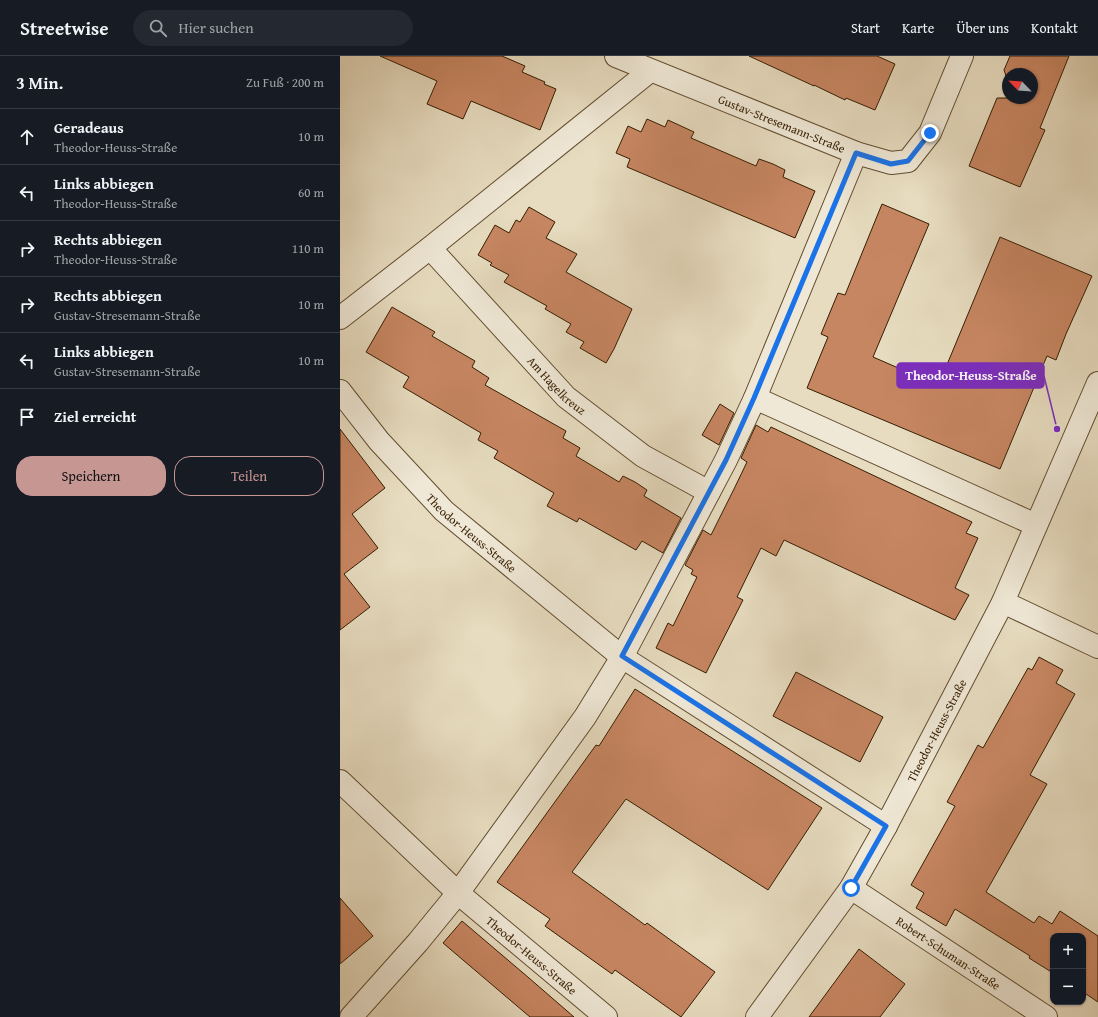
<!DOCTYPE html>
<html lang="de">
<head>
<meta charset="utf-8">
<style>
	:root { --surface:#171b24; --page:#242831; --text:#f1f3f6; --muted:#9ea1a6; --line:#363941; --accent:#c59692 }
	body { margin:0; font-family:"Gentium Book Plus",serif; background:var(--page); color:var(--text) }
	.controls { position:absolute; right:12px; bottom:12px; display:grid; overflow:hidden; border-radius:8px; box-shadow:0 1px 3px #0004 }
	.controls button { width:36px; height:36px; display:grid; place-items:center; padding:0; border:0; border-bottom:1px solid var(--line); background:var(--surface); color:var(--text); font:20px sans-serif }
	.compass { position:absolute; left:662px; top:12px; width:36px; height:36px; border-radius:50%; background:var(--surface); box-shadow:0 1px 3px #0004; rotate:295deg }
	.stop { position:absolute; width:12px; height:12px; margin:-9px; border:3px solid #1a73e8; border-radius:50%; background:#fff }
	.stop.end { background:#1a73e8; border-color:#fff; box-shadow:0 1px 4px #0008 }
	.list { margin:0; padding:0; list-style:none }
	h2 { display:flex; justify-content:space-between; align-items:center; height:52px; margin:0; padding:0 16px; font-size:17px }
	h2 small { font-size:13px; font-weight:400; color:var(--muted) }
	.list li { display:grid; grid-template-columns:26px 1fr auto; gap:12px; align-items:center; box-sizing:border-box; height:56px; padding:0 16px; border-top:1px solid var(--line) }
	.list b { display:block; font-size:15px; white-space:nowrap }
	.list p { margin:0; font-size:13px; white-space:nowrap; color:var(--muted) }
	.list em { font-size:13px; font-style:normal; color:var(--muted) }
	.actions { display:flex; gap:8px; padding:12px 16px }
	.actions a { flex:1; padding:9px 0; border:1px solid var(--accent); border-radius:16px; text-align:center; font-size:14px; color:var(--accent) }
	.actions .main { background:var(--accent); color:#111 }
	.icon { flex:none; width:22px; height:22px; fill:none; stroke:currentColor; stroke-width:2; stroke-linecap:round; stroke-linejoin:round }
	.map { position:relative; flex:none; width:758px; height:961px; overflow:hidden }
	header { display:flex; align-items:center; gap:24px; box-sizing:border-box; height:56px; padding:0 20px; background:var(--surface); border-bottom:1px solid var(--line) }
	header strong { font-size:19px }
	nav { display:flex; gap:22px; margin-inline-start:auto; font-size:14px }
	.search { width:280px; height:36px; background:var(--page); display:flex; align-items:center; gap:10px; box-sizing:border-box; padding:0 14px; border-radius:22px; color:var(--muted); font-size:15px }
	main { display:flex }
	aside { flex:1; background:var(--surface) }
	.map>svg:first-child { display:block }
</style>
</head>
<body>
<header>
<strong>Streetwise</strong>
<div class="search"><svg class="icon" aria-label="search" viewBox="0 0 24 24"><circle cx="10" cy="10" r="6"/><path d="M15 15l6 6"/></svg>Hier suchen</div>
<nav><a>Start</a><a>Karte</a><a>Über uns</a><a>Kontakt</a></nav>
</header>
<main>
<aside>
<h2>3 Min.<small>Zu Fuß · 200 m</small></h2>
<ul class="list">
<li><svg class="icon" aria-label="ahead" viewBox="0 0 24 24"><path d="M12 20V5M6 11l6-6 6 6"/></svg><div><b>Geradeaus</b><p>Theodor-Heuss-Straße</p></div><em>10 m</em></li>
<li><svg class="icon" aria-label="left" viewBox="0 0 24 24"><path d="M17 20v-9H6M10 6l-5 5 5 5"/></svg><div><b>Links abbiegen</b><p>Theodor-Heuss-Straße</p></div><em>60 m</em></li>
<li><svg class="icon" aria-label="right" viewBox="0 0 24 24"><path d="M7 20v-9h11M14 6l5 5-5 5"/></svg><div><b>Rechts abbiegen</b><p>Theodor-Heuss-Straße</p></div><em>110 m</em></li>
<li><svg class="icon" aria-label="right" viewBox="0 0 24 24"><path d="M7 20v-9h11M14 6l5 5-5 5"/></svg><div><b>Rechts abbiegen</b><p>Gustav-Stresemann-Straße</p></div><em>10 m</em></li>
<li><svg class="icon" aria-label="left" viewBox="0 0 24 24"><path d="M17 20v-9H6M10 6l-5 5 5 5"/></svg><div><b>Links abbiegen</b><p>Gustav-Stresemann-Straße</p></div><em>10 m</em></li>
<li><svg class="icon" aria-label="arrive" viewBox="0 0 24 24"><path d="M6 21V4h12l-3 4 3 4H6"/></svg><div><b>Ziel erreicht</b></div></li>
</ul>
<div class="actions"><a class="main">Speichern</a><a>Teilen</a></div>
</aside>
<div class="map">
<svg width="758" height="961" viewBox="0 0 758 961">
	<rect width="100%" height="100%" fill="#e7dcc0"/>
	<filter id="stains"><feTurbulence type="fractalNoise" baseFrequency=".005" numOctaves="4"/><feColorMatrix values="0 0 0 0 .2 0 0 0 0 .09 0 0 0 0 .02 0 0 0 .5 -.17"/></filter>
	<radialGradient id="worn" r=".72"><stop offset=".6" stop-color="#630" stop-opacity="0"/><stop offset="1" stop-color="#630" stop-opacity=".3"/></radialGradient>
	<!-- building -->
	<g fill="#c78662" stroke="#351d00">
		<path d="M40 0H162L185 10 182 16 205 26 204 28 216 33 200 74 131 45 123 63 87 48 97 25Z"/>
		<path d="M409 0H537L555 8 535 54 506 42 505 44 474 29V30Z"/>
		<path d="M670 0H729L700 72 705 74 680 131 629 110 657 42H692V18H668V26L664 14Z"/>
		<path d="M307 63 325 71 328 64 354 76 351 82 416 110 419 103 433 108 445 114 443 121 475 135 455 182 287 111 290 103 276 97 288 70 301 76Z"/>
		<path d="M542 148 589 168 533 301 595 328 603 310 606 311 660 181 752 220 726 278 716 304 707 300 660 413 467 332 488 281 481 278 498 237 505 239Z"/>
		<path d="M189 151 215 166 206 182 237 198 226 216 292 253 274 293 266 307 240 292 244 286 226 276 231 268 205 253 207 250 164 226 169 219 150 209 152 207 138 199 155 169 169 177 176 164 180 166Z"/>
		<path d="M52 251 95 276 92 280 135 305 132 311 149 322 145 329 226 375 223 382 240 392 236 400 279 426 283 420 295 426 307 434 304 440 341 462 323 497 302 485 296 494 239 462 237 466 207 450 214 437 154 402 158 395 138 384 141 377 63 331 69 321 26 296Z"/>
		<path d="M380 348 394 357 379 389 362 379Z"/>
		<path d="M416 369 428 376 431 371 632 466 626 477 638 482 615 532 629 539 615 564 444 484 436 500 421 492 397 541 403 544 366 617 316 592 328 567 333 570 357 521 351 518 353 514 345 509 363 474 371 479 394 433 407 406 401 402Z"/>
		<path d="M0 373 45 432 12 458 38 492 4 518 30 551 0 574Z"/>
		<path d="M699 601 723 614 716 627 735 638 690 719 707 728 646 836 694 867 699 860 712 868 720 855 758 880V946L743 936V880H713V917L689 902 690 900 615 853 606 870 576 852 584 837 571 829 615 750 607 746 638 689 643 692 688 612 692 614Z"/>
		<path d="M456 616 543 661 520 706 433 660Z"/>
		<path d="M295 633 482 752 428 834 286 743 232 816 305 869 307 867 375 916 341 961 275 914 272 918 205 870 210 863 157 826 256 689 259 690Z"/>
		<path d="M0 842 33 880 0 908Z"/>
		<path d="M122 865 189 922 234 961H190L103 887Z"/>
		<path d="M519 893 565 928 540 961H469Z"/>
	</g>
	<g fill="none" stroke-linecap="round" stroke-linejoin="round">
		<defs>
			<g id="minor">
				<path id="s1" d="M276 0 516 97 551 107 568 105 590 77 622 0"/>
				<path id="s2" d="M90 192 226 341 303 400 369 436"/>
				<path d="M0 262 90 192 310 15"/>
				<path id="s3" d="M0 335 39 385 104 455 282 601 546 770"/>
				<path d="M415 342 696 469"/>
				<path d="M663 546 758 591"/>
				<path id="s4" d="M0 725 118 837 266 961"/>
				<path id="s5" d="M511 832 706 961"/>
				<path d="M11 961 78 886 118 837 245 661 282 601 386 404 415 342 516 97"/>
				<path id="s6" d="M417 961 511 832 546 770 663 546 758 327"/>
			</g>
		</defs>
		<!-- minor casing -->
		<use href="#minor" stroke="#624d30" stroke-width="24"/>
		<!-- minor -->
		<use href="#minor" stroke="#efe8d6" stroke-width="22"/>
	</g>
	<g fill="none" stroke-linecap="round" stroke-linejoin="round">
		<!-- route -->
		<path stroke="#1a73e8" stroke-width="5" d="M511 832 546 770 282 600 386 404 414 342 516 97 551 108 568 105 590 77"/>
	</g>
	<g text-anchor="middle" dominant-baseline="central" stroke-width="3" stroke-linejoin="round" paint-order="stroke">
		<!-- street labels -->
		<g font-size="12" fill="#351d00" stroke="#efe8d6">
			<text stroke="none"><textPath href="#s1" startOffset="179">Gustav-Stresemann-Straße</textPath></text>
			<text stroke="none"><textPath href="#s2" startOffset="187">Am Hagelkreuz</textPath></text>
			<text stroke="none"><textPath href="#s3" startOffset="194">Theodor-Heuss-Straße</textPath></text>
			<text stroke="none"><textPath href="#s6" startOffset="339">Theodor-Heuss-Straße</textPath></text>
			<text stroke="none"><textPath href="#s5" startOffset="117">Robert-Schuman-Straße</textPath></text>
			<text stroke="none"><textPath href="#s4" startOffset="259">Theodor-Heuss-Straße</textPath></text>
		</g>
	</g>
	<!-- callouts -->
	<path fill="none" stroke="#7b2cbf" stroke-width="1.5" d="M717 373L704 320"/>
	<circle fill="#7b2cbf" stroke="#efe8d6" stroke-width="1.5" cx="717" cy="373" r="4"/>
	<rect fill="#7b2cbf" stroke="#7b2cbf" stroke-width="1.5" x="557" y="307" width="147" height="25" rx="4"/>
	<g font-size="13" text-anchor="middle" font-weight="bold" fill="#fff">
		<text x="631" y="324">Theodor-Heuss-Straße</text>
	</g>
	<rect width="100%" height="100%" filter="url(#stains)"/>
	<rect width="100%" height="100%" fill="url(#worn)"/>
</svg>
<div class="controls">
<button>+</button>
<button>−</button>
</div>
<svg class="compass" viewBox="-18 -18 36 36"><path d="M0-13l5 13h-10z" fill="#e53935"/><path d="M0 13l5-13h-10z" fill="#9ea1a6"/></svg>
<div class="stop" style="left:511px;top:832px"></div>
<div class="stop end" style="left:590px;top:77px"></div>
</div>
</main>
</body>
</html>
